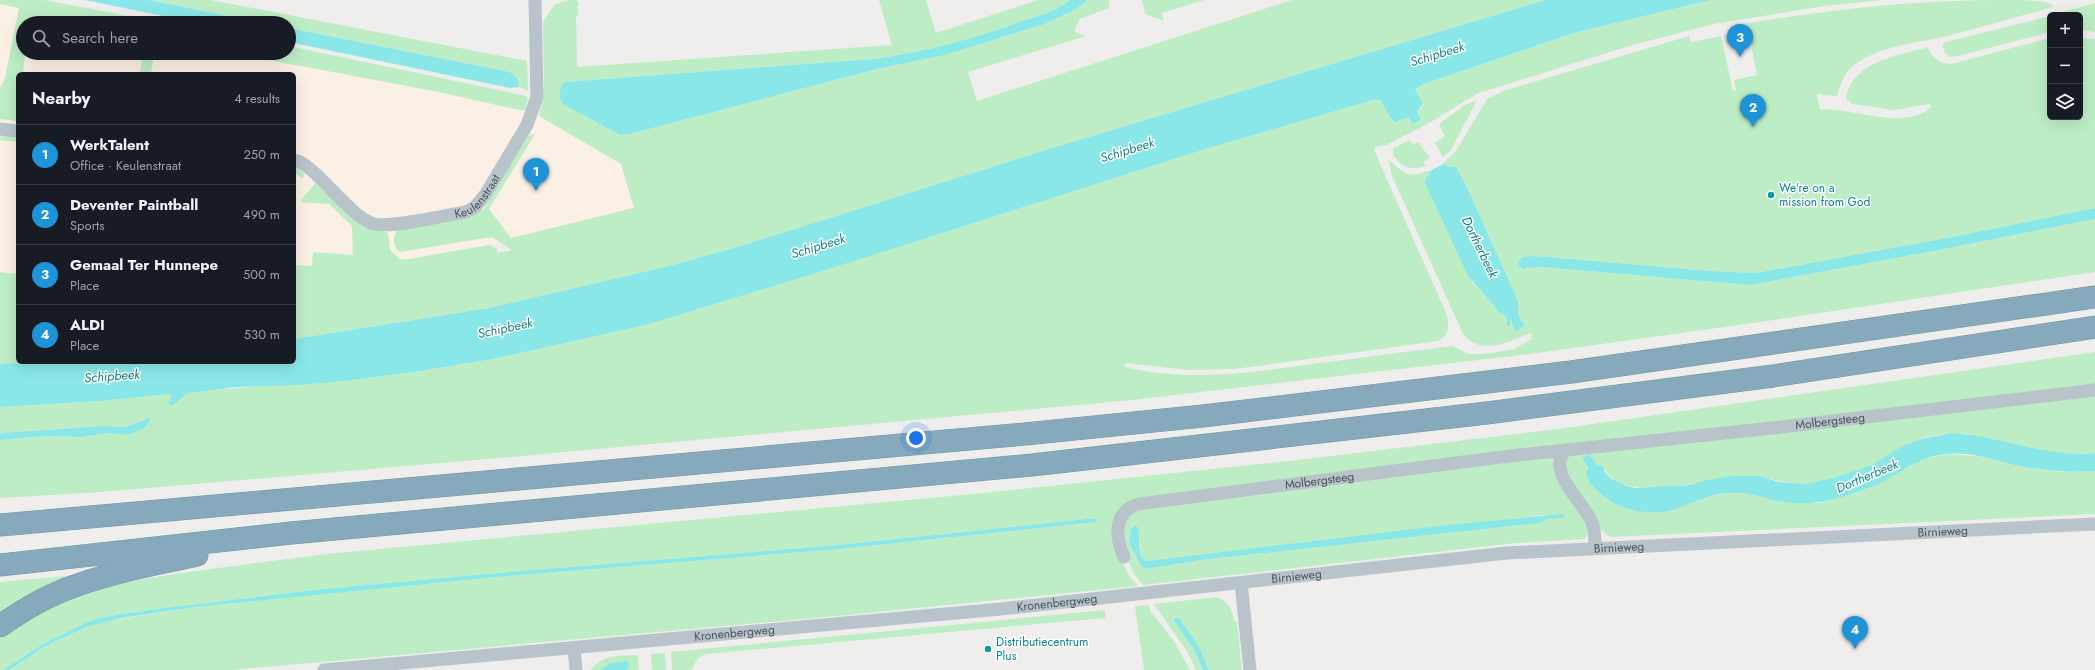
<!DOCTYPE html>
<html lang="en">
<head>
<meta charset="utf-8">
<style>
	:root { --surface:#171b24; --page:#242831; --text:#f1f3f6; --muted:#9ea1a6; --line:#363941; --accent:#1e93d8 }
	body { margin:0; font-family:Jost,sans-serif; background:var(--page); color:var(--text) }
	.controls { position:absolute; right:12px; top:12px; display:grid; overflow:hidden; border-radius:6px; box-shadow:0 4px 16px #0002 }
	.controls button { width:36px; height:36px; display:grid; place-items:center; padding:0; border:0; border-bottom:1px solid var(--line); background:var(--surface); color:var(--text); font:20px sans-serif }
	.you { position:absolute; left:916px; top:438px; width:14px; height:14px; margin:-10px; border:3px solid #fff; border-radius:50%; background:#1a73e8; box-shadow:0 0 0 6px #1a73e833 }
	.badge { display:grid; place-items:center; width:26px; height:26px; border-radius:50%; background:var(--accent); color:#fff; font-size:13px; font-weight:700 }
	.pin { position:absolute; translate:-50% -33px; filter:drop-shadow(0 1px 2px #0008) }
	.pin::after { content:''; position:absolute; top:21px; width:14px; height:12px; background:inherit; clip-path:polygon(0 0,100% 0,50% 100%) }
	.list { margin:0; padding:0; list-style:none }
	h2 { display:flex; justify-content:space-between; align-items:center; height:52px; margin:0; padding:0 16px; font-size:17px }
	h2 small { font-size:13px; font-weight:400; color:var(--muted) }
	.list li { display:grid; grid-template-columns:26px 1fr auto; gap:12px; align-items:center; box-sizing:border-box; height:60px; padding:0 16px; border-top:1px solid var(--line) }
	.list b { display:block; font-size:15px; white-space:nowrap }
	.list p { margin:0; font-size:13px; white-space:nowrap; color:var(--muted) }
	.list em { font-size:13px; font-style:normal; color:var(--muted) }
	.icon { flex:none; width:22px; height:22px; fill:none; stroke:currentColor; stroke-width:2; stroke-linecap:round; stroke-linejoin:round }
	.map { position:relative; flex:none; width:2095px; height:670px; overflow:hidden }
	.search { position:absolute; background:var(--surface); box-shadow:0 4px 16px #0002; left:16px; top:16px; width:280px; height:44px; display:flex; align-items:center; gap:10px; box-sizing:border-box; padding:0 14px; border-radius:22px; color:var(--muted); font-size:15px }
	.panel { position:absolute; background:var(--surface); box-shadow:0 4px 16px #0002; left:16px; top:72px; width:280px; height:292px; border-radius:6px }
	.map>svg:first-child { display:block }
</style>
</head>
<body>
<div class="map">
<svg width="2095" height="670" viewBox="0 0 2095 670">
	<rect width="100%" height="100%" fill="#f0eded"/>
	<!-- commercial -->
	<path fill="#fbf0e5" d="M0 4 19 7 38 23H43H23V53H232L326 70 525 110 539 116 621 164 634 208 511 238 489 245 411 259 294 269V74H18V299L0 301Z"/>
	<!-- green -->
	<g fill="#bcedc5" fill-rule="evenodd">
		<path d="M0 0H44L166 23H23V53H25L23 74H18V121L0 119V88L5 78 19 8 0 4Z"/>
		<path d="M149 0H211L527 61 528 91 519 87 517 78 510 72 289 28V23H264Z"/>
		<path d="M569 0H577L579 6 577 7 579 15 576 16 577 67 892 45 879 0H926L936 33 1038 0H1070C1056 11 1039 16 1022 21 974 39 924 52 873 59L564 82 562 84 563 104 620 135 630 134 877 69 945 55 1045 24 1076 9 1088 0H1112L1109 1V8L1080 19 1074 31 1086 36 968 72 977 101 1292 0H1545L1052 148 737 247 669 266 489 308 294 339V265L312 266 313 252 353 255 352 226 329 204 300 202 315 183 366 227 388 233 390 250 400 259H409L489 245 497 249V253L512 250 492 237 400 252C393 247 392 235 398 229L471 216 484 209 528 136 535 134 489 209 511 238 634 208 621 164 539 116 542 104V89H544L543 22 554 5Z"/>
		<path d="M1142 0H1204L1162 13 1164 21 1145 14Z"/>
		<path d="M1711 0H1883L1824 6 1714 24 1629 46 1476 94 1431 122 1386 145 1375 147 1374 150 1446 313C1450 325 1449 336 1438 341L1235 369 1188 370 1126 363 1124 367C1187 382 1249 373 1312 364 1359 358 1405 352 1452 346L1469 354H1486L1514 349 1532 339 1531 333C1509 341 1482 357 1463 334L1392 176 1388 159C1401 170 1407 180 1427 171L1430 175 1428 176 1472 282 1502 315 1507 318H1510L1520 329 1525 326 1518 314V301L1467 187 1456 167 1446 166 1444 162 1456 151 1487 99 1503 91 1689 36 1691 42 1721 36 1733 91 1736 90 1734 80 1757 75 1750 39 1726 44 1724 35 1745 31 1744 24C1830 9 1918 0 2006 0 2017 0 2046 0 2053 5V7C2017 17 1982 27 1947 36 1917 43 1879 46 1854 65 1844 72 1840 85 1837 96L1817 94 1820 109C1854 107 1903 132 1931 107L1930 104 1894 110 1852 104 1846 98C1853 61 1897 56 1928 47 1931 58 1940 64 1951 64L2050 38V117H2080V38L2095 39V208L1957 236 1756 273 1710 271 1536 256 1525 269 1541 267 1750 285 1934 251 2095 219V272L1753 323 1530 354 1132 400 477 460 101 492 0 498V440L45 436 82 437 108 433 128 435 145 418 125 427 103 426 0 433V407L102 401 170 394 171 397 170 400 172 406 188 393 206 390 345 381 414 372 493 359 646 325 820 272 1209 148 1373 100H1380L1389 116 1397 122 1409 117 1413 123 1417 112 1423 106 1415 89 1424 84 1574 33Z"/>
		<path d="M2095 3V32L2080 30V15H2052Z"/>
		<path d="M2050 16V32L1958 56 1950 57 1944 52 1943 45 1946 42Z"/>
		<path d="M289 46 526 96 528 99 525 110H519L439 92 232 53H289Z"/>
		<path d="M143 53H154L151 74H140Z"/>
		<path d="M1477 100 1451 150 1443 157 1435 143 1445 136 1440 127V123L1465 105Z"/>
		<path d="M1 134 18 136V142L0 140Z"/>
		<path d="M1410 140 1413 145 1418 142 1430 158 1423 162 1425 166C1412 171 1401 167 1393 155V148Z"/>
		<path d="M294 166 304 173 303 179 294 173Z"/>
		<path d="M0 272 18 274V362H34L0 364Z"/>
		<path d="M2095 352V385L1124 507 1122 562 1130 577 1138 586 837 616 231 670H9L44 647 86 627 100 622 196 607 497 577 839 549 1097 522 1096 518 839 545 497 573 314 590 148 610 99 618 85 623 43 644 3 670H0V639C21 624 44 609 68 600 106 584 148 578 189 572 238 565 287 559 336 553L973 494 1289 461 1565 428Z"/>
		<path d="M2095 394V453H2056L1967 434C1946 433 1924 435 1905 445 1893 451 1883 460 1871 465 1854 473 1835 479 1816 483 1792 488 1771 476 1747 476 1713 476 1619 508 1603 466L1596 464 1590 454 1583 459 1596 488 1609 500 1619 506 1645 512 1674 509 1709 497 1728 493 1758 494 1785 502 1818 503 1867 489 1921 460 1947 454 1976 456 2043 470 2062 472 2095 471V514L1611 537C1594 532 1571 479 1564 462L1569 455Z"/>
		<path d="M1553 457 1589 531 1585 539 1516 543 1143 585 1134 574 1124 552 1123 518 1129 512ZM1545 515 1548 519 1539 523 1201 560 1146 569 1142 567 1130 545 1129 533 1140 540C1139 548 1139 556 1147 561Z"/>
		<path d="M100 573 0 620V582Z"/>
		<path d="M1217 597C1229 601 1232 610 1234 621H1237L1242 670H1209L1199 647 1178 618H1174L1194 649 1203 670H1196L1188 653 1154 604Z"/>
		<path d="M1148 605 1151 612 1174 641 1190 670H1144L1135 606Z"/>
		<path d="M1105 610V618L706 654 698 658 691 670H672V669L671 652Z"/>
		<path d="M665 653 666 670H652L651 654Z"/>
		<path d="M638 655 639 670H591C602 654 621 656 638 655Z"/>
	</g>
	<!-- water -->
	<g fill="#8ae7e8">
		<path d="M85 0H149L264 23H197Z"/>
		<path d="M1070 0H1088L1076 9 1045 24 945 55 877 69 630 134 620 135 607 128 563 104 559 96 562 84 564 82 873 59C924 52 974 39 1022 21 1039 16 1056 11 1070 0Z"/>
		<path d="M1545 0H1711L1574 33 1424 84 1415 89 1423 104 1417 112 1421 119 1413 124 1409 117 1395 122 1389 116 1380 100H1373L1209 148 820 272 646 325 493 359 414 372 345 381 297 385 236 387 188 393 172 406 168 403 171 397 170 394 102 401 0 407V364L34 362H294V339L489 308 669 266 737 247 1052 148Z"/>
		<path d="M289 28 510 72 517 78 519 87 510 88 289 42Z"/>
		<path d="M1445 163 1446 166 1456 167 1467 187 1518 301V314L1525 326 1516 331 1510 318V326H1507V318L1499 312 1468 276 1425 183 1426 178 1430 175 1428 172Z"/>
		<path d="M2095 208V219L1934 251 1750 285 1541 267 1522 269 1517 263 1523 257 1536 256 1710 271 1756 273 1957 236Z"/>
		<path d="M151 417 149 423 144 428 128 435 108 433 82 437 45 436 0 440V433L103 426 125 427Z"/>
		<path d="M1952 433C2001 436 2046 458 2095 453V471C2069 473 2046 471 2020 466 1996 461 1971 451 1946 454 1920 456 1901 473 1878 484 1865 490 1851 494 1838 498 1821 503 1802 505 1784 502 1764 499 1751 491 1728 493 1710 494 1693 503 1676 509 1656 515 1627 513 1609 500 1602 494 1580 479 1588 468L1582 458 1590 454 1596 464 1603 466 1605 473 1612 479 1627 486 1636 488 1689 485 1703 481 1730 476H1759L1779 482 1805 484 1834 478 1872 465 1904 445 1921 439Z"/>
		<path d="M1562 514 1565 517 1547 519 1539 523 1201 560 1146 569 1142 567 1130 545 1129 539 1131 529 1136 525C1143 536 1134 554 1147 561L1448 525Z"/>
		<path d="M1096 518 1097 522 839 549 497 577 196 607 121 618 86 627 44 647 9 670H3L43 644 85 623 99 618 148 610 313 590 497 573 839 545Z"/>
		<path d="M1175 618H1179L1199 647 1209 670H1203L1194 649 1174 621Z"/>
		<path d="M627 661 630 665 627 670H600L611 663Z"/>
	</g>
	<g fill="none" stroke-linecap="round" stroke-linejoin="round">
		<defs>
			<g id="highway">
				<path d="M0 525 1025 434 1203 416 1571 372 2095 297"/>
				<path d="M0 565 291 533 1032 465 1487 413 1773 376 2095 327"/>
				<path d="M0 626C20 612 41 599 64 590 106 573 153 565 197 555"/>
			</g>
		</defs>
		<!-- highway casing -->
		<use href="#highway" stroke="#7195a6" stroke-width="23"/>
		<!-- street -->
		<g stroke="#b8c4c9" stroke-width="13">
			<path d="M0 129 18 131"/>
			<path id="s1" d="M294 160C315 163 350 219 375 224 394 228 445 215 466 212L475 207 485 195 527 125 537 97 535 0"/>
			<path d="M1565 451C1545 471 1587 506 1593 525 1595 532 1595 540 1595 547"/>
			<path id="s2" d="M1124 557C1115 537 1113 511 1139 504L1510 456 1781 427 2095 390"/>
			<path d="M1241 583 1250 670"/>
			<path d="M574 648 576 670"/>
			<path id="s3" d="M324 670 1001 609 1507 553 2095 524"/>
		</g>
		<!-- highway -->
		<use href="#highway" stroke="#86aabb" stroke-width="22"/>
	</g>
	<!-- markers -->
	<g fill="#0f9aa8" stroke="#fff" stroke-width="1.5">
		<circle cx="1771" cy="195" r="4"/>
		<circle cx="988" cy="649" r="4"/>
	</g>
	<g text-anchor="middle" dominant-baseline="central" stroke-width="3" stroke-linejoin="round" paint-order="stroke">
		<!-- culture labels -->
		<g font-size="12" fill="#0d838f" stroke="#fff" text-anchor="start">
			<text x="1779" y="188">We're on a<tspan x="1779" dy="14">mission from God</tspan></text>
			<text x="996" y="642">Distributiecentrum<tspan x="996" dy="14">Plus</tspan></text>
		</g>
		<!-- street labels -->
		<g font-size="12" fill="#465459" stroke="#fff">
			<text stroke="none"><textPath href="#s1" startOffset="215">Keulenstraat</textPath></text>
			<text stroke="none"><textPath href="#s2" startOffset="760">Molbergsteeg</textPath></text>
			<text stroke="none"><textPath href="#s2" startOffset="246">Molbergsteeg</textPath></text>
			<text stroke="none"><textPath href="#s3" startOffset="1625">Birnieweg</textPath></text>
			<text stroke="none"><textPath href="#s3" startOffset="1301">Birnieweg</textPath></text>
			<text stroke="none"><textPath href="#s3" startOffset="977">Birnieweg</textPath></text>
			<text stroke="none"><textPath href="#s3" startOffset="736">Kronenbergweg</textPath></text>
			<text stroke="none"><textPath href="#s3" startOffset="412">Kronenbergweg</textPath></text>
		</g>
		<!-- water labels -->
		<g font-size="13" font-style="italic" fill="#108385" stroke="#fff">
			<text transform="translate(1437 54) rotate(-17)">Schipbeek</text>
			<text transform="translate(1127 150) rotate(-17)">Schipbeek</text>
			<text transform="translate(818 246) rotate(-17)">Schipbeek</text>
			<text transform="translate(1480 247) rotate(64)">Dortherbeek</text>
			<text transform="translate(505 328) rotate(-12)">Schipbeek</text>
			<text transform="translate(112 376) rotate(-4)">Schipbeek</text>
			<text transform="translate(1867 476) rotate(-23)">Dortherbeek</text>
		</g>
	</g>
</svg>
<div class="controls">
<button>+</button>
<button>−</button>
<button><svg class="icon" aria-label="layers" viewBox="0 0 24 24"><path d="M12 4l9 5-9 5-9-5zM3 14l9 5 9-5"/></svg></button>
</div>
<div class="you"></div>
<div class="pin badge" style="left:536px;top:191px">1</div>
<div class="pin badge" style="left:1753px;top:127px">2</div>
<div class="pin badge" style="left:1740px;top:57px">3</div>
<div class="pin badge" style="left:1855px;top:649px">4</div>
<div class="search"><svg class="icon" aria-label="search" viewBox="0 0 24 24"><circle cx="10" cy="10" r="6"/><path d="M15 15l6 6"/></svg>Search here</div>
<section class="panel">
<h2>Nearby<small>4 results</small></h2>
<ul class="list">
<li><span class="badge">1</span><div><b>WerkTalent</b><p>Office · Keulenstraat</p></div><em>250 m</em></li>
<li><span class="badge">2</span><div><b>Deventer Paintball</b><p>Sports</p></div><em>490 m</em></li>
<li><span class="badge">3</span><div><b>Gemaal Ter Hunnepe</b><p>Place</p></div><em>500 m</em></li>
<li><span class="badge">4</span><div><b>ALDI</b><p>Place</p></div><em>530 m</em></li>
</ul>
</section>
</div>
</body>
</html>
